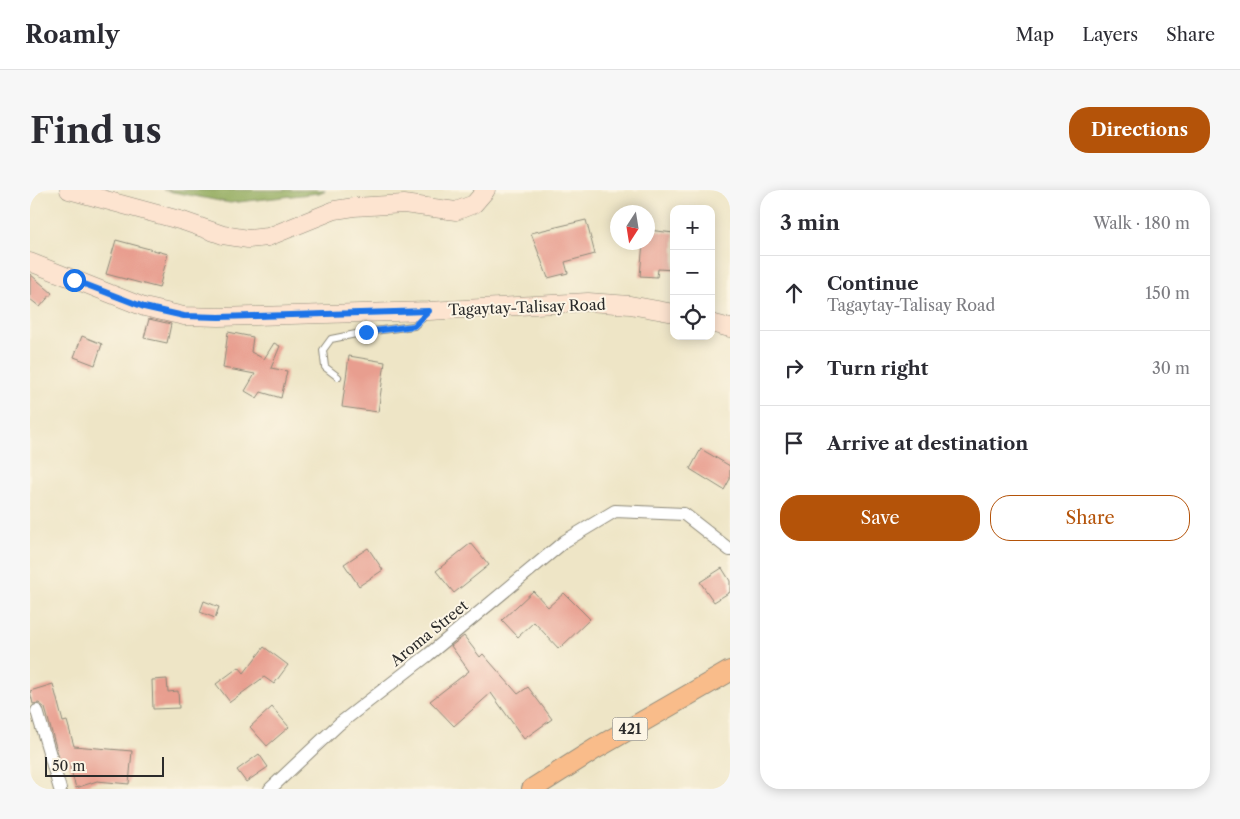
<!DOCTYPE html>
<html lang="en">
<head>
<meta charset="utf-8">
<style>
	:root { --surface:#fff; --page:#f7f7f7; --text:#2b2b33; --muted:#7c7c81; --line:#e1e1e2; --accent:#b45309 }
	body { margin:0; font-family:"Libre Caslon Text",serif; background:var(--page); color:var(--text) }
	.controls { position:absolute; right:15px; top:15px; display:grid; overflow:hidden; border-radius:10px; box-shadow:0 2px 12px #0003 }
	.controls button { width:45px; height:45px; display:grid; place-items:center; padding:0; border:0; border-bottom:1px solid var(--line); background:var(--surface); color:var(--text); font:25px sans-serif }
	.compass { position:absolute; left:580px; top:15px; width:45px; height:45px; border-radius:50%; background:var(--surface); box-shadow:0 2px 12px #0003; rotate:192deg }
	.scale { position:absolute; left:15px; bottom:12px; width:119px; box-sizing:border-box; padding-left:5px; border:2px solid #2b2b2b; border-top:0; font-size:14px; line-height:18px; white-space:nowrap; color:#2b2b2b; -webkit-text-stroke:4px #fcf5e5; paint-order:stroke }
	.stop { position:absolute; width:15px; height:15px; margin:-11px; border:4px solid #1a73e8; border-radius:50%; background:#fff }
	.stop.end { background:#1a73e8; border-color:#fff; box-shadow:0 1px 5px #0008 }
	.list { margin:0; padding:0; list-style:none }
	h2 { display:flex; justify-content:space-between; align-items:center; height:65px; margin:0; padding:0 20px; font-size:21px }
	h2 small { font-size:16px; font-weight:400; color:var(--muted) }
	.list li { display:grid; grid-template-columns:32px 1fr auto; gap:15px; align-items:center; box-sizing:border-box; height:75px; padding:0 20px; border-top:1px solid var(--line) }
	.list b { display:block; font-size:19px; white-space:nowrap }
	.list p { margin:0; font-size:16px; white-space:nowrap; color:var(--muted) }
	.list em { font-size:16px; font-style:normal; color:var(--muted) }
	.actions { display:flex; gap:10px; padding:15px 20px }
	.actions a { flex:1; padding:11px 0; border:1px solid var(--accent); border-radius:20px; text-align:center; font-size:18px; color:var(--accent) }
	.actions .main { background:var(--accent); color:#fff }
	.icon { flex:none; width:28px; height:28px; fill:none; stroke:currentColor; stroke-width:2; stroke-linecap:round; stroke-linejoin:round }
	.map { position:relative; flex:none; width:700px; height:599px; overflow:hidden; border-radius:20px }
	header { display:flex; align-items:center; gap:30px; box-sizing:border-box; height:70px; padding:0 25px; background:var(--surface); border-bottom:1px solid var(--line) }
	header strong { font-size:24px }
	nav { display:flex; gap:28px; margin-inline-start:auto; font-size:18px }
	.intro { display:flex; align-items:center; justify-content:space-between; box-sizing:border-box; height:120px; padding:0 30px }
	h1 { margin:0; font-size:35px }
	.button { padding:12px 22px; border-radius:20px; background:var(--accent); color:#fff; font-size:18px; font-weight:700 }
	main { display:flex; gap:30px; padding:0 30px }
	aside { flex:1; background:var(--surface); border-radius:20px; box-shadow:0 2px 12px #0003 }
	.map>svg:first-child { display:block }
</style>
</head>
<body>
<header>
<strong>Roamly</strong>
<nav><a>Map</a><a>Layers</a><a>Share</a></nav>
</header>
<div class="intro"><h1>Find us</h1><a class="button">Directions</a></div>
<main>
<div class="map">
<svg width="700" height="599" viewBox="0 0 700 599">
	<rect width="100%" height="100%" fill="#fcf5e5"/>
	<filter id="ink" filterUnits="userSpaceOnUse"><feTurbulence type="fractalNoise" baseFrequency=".02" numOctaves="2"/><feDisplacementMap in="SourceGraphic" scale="10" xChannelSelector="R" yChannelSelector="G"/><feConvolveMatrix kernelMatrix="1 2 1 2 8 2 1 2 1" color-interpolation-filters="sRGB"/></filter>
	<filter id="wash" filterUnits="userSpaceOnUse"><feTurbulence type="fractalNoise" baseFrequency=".0096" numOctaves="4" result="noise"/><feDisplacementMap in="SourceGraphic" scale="20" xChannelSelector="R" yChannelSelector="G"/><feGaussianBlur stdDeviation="1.12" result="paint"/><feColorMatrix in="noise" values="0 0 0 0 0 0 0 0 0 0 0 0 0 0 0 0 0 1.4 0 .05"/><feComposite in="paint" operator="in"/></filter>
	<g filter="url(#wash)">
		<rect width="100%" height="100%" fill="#eee5c6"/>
		<!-- forest -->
		<path fill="#8fa95a" stroke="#5d6a42" d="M133 0H296L289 3 200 13Z"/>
		<g id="blocks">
			<!-- building -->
			<g fill="#e89e8f">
				<path d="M556 30 565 64 535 72 538 83 518 88 501 43Z"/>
				<path d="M618 40 644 43V80L628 79 627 87 610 86 613 52H618Z"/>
				<path d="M86 50 138 64 129 98 76 84Z"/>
				<path d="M0 84 22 103 10 117 0 109Z"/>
				<path d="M119 129 141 134 137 153 114 148Z"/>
				<path d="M198 142 223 147 221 162 234 169 244 153 250 156 241 178 257 181 251 208 231 202 227 208 215 201 225 184 193 178Z"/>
				<path d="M52 146 72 154 65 175 44 167Z"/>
				<path d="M319 166 355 172 348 222 312 217Z"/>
				<path d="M671 259 700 276V289L694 300 660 279Z"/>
				<path d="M441 353 459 375 424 403 406 381Z"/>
				<path d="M338 358 353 380 329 396 314 374Z"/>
				<path d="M692 378 700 391V402L684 412 670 392Z"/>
				<path d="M503 401 518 417 534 403 560 429 529 459 504 432 488 447 472 430Z"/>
				<path d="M174 411 189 417 185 428 170 422Z"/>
				<path d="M434 446 450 467 453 464 488 504 498 497 522 529 494 549 461 503 424 536 400 511 439 481 421 456Z"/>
				<path d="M234 457 258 475 244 494 234 487 200 512 186 494 209 477 214 483Z"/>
				<path d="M137 489 138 502 148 501 149 518 123 519 122 490Z"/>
				<path d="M23 494 33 532 37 531 44 556 102 561 99 594 67 591 46 598 39 573 31 575 15 518 9 513 3 514 0 501Z"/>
				<path d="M242 517 259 537 237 556 220 537Z"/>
				<path d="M229 564 238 577 216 592 207 580Z"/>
			</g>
		</g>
	</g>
	<g filter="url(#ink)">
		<use href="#blocks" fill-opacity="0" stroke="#8c8878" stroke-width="1"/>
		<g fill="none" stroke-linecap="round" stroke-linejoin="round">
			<defs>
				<path id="lane" d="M308 187 295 177 293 160 301 149 336 142 384 136 395 126"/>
				<g id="street">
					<path d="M7 521 30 599"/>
					<path d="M240 599 309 534 398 465 535 351 585 321 654 324 700 360"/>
				</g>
				<g id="secondary">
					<path d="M39 0 153 31 193 45 218 49 238 47 305 20 324 17 374 14 426 21 444 14 456 0"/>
					<path d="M0 72 114 117 154 126 189 127 399 121 558 112 600 115 644 123"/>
					<path d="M681 133 700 138"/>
				</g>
				<path id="primary" d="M502 599 565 559 700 481"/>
			</defs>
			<!-- lane casing -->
			<use href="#lane" stroke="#8c8878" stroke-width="8"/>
			<!-- street casing -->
			<use href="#street" stroke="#8c8878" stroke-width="14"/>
			<!-- secondary casing -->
			<use href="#secondary" stroke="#8c8878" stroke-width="19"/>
			<!-- primary casing -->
			<use href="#primary" stroke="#8c8878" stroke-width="22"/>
			<!-- lane -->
			<use href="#lane" stroke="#fff" stroke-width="6"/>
			<!-- street -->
			<use href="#street" stroke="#fff" stroke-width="12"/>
			<!-- secondary -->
			<use href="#secondary" stroke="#fde4d0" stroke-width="18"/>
			<!-- primary -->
			<use href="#primary" stroke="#f9bc8a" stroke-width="20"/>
		</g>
	</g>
	<g fill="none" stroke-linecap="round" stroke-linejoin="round" filter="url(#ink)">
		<!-- route -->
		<path stroke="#1a73e8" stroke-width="6" d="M44 90 114 117 154 126 189 127 399 121 384 136 336 142"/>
	</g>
	<g text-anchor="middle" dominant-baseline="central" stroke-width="4" stroke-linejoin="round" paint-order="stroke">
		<!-- shield labels -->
		<rect fill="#fcf5e5" stroke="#6a6863" stroke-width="1" x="582.5" y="527.5" width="35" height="23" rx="4"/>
		<g font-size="14" font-weight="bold" fill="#2b2b2b">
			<text x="600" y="539">421</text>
		</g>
		<!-- street labels -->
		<g font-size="15" fill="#2b2b2b" stroke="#fcf5e5">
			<text transform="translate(497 117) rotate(-2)">Tagaytay-Talisay Road</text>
			<text transform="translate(399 443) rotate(-39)">Aroma Street</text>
		</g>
	</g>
</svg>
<div class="controls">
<button>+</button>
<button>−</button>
<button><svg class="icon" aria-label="locate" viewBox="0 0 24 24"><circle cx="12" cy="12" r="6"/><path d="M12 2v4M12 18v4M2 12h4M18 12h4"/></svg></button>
</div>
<svg class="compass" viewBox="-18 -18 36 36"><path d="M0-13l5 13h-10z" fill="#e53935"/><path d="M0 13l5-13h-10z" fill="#7c7c81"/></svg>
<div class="scale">50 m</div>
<div class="stop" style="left:44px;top:90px"></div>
<div class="stop end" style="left:336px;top:142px"></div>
</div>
<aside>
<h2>3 min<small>Walk · 180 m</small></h2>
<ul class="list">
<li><svg class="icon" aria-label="ahead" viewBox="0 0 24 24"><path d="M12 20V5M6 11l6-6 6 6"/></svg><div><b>Continue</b><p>Tagaytay-Talisay Road</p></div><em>150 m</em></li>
<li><svg class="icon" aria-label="right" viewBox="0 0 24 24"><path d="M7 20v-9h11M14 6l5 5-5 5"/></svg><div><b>Turn right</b></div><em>30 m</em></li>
<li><svg class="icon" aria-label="arrive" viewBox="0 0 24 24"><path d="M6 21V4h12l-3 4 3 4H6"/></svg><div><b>Arrive at destination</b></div></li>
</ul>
<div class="actions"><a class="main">Save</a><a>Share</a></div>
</aside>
</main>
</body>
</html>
